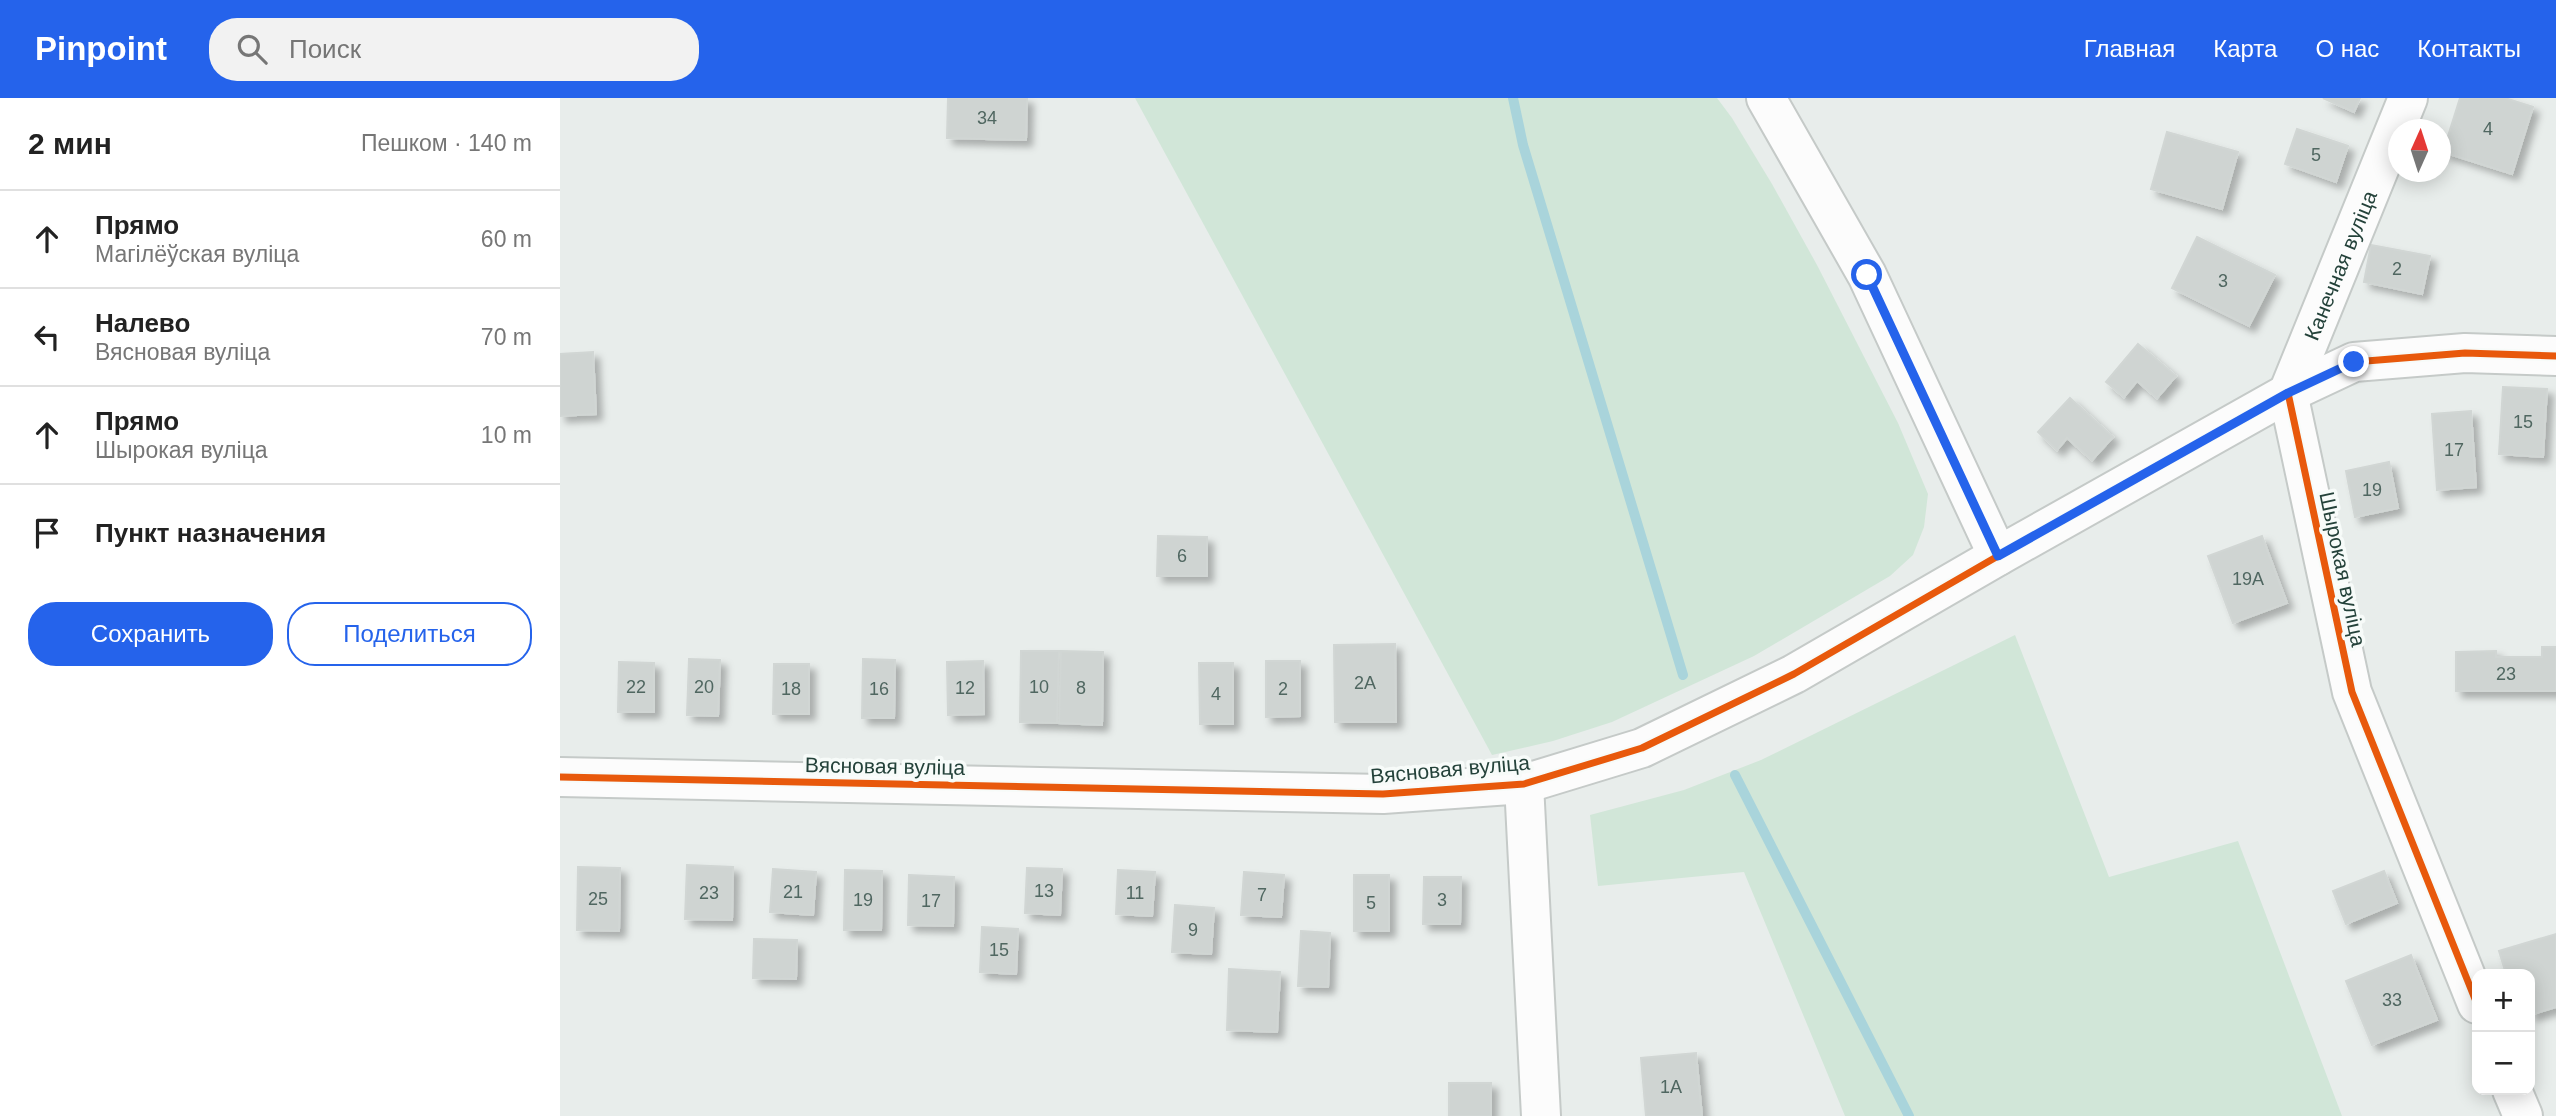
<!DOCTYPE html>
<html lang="ru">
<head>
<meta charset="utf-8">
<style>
	:root { --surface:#fff; --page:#f2f2f2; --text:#222; --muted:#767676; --line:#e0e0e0; --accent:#2563eb }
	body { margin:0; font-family:Helvetica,sans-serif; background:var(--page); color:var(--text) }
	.controls { position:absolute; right:21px; bottom:21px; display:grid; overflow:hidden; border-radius:14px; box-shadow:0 4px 18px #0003 }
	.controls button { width:63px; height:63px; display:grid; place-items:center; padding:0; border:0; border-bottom:2px solid var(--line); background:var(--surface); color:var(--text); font:35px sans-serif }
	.compass { position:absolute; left:1828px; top:21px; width:63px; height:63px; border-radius:50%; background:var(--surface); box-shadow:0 4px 18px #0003; rotate:3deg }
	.stop { position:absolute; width:21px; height:21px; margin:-16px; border:5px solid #2563eb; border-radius:50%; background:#fff }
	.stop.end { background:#2563eb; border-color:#fff; box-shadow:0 2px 7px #0008 }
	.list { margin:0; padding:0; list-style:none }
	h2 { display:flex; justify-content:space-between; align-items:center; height:91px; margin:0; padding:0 28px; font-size:30px }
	h2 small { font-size:23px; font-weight:400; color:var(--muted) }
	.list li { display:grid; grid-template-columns:46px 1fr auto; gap:21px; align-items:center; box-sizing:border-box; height:98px; padding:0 28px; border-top:2px solid var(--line) }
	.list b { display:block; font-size:26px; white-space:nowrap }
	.list p { margin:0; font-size:23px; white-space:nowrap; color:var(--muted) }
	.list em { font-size:23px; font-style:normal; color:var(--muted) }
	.actions { display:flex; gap:14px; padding:21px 28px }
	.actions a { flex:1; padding:16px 0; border:2px solid var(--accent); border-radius:28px; text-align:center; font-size:24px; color:var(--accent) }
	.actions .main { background:var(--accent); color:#fff }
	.icon { flex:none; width:38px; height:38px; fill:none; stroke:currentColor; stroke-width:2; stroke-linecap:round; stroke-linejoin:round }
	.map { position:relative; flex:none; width:1996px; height:1018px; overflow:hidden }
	header { display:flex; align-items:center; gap:42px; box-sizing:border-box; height:98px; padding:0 35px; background:var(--accent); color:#fff }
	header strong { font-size:33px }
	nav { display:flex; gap:38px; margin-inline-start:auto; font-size:24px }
	.search { width:490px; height:63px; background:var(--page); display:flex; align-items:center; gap:18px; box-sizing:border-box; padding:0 24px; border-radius:28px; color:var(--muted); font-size:26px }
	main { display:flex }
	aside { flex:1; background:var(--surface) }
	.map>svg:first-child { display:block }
</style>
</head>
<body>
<header>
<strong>Pinpoint</strong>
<div class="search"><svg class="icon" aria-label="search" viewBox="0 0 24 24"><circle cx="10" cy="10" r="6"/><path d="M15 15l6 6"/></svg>Поиск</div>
<nav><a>Главная</a><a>Карта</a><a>О нас</a><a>Контакты</a></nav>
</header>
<main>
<aside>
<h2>2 мин<small>Пешком · 140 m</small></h2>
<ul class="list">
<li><svg class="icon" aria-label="ahead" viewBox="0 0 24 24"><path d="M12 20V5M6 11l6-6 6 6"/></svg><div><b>Прямо</b><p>Магілёўская вуліца</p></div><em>60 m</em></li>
<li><svg class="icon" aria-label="left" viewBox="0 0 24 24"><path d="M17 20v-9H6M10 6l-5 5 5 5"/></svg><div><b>Налево</b><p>Вясновая вуліца</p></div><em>70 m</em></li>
<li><svg class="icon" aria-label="ahead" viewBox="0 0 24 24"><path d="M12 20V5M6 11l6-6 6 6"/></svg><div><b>Прямо</b><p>Шырокая вуліца</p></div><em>10 m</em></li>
<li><svg class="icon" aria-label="arrive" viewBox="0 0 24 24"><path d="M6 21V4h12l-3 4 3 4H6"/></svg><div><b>Пункт назначения</b></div></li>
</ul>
<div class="actions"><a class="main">Сохранить</a><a>Поделиться</a></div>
</aside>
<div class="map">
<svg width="1996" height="1018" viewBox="0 0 1996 1018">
	<defs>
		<filter id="shadow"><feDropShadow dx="6" dy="6" stdDeviation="3.5" flood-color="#0004"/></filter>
	</defs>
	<rect width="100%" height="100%" fill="#e8edeb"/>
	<!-- green -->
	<g fill="#d1e6d8">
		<path d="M575 0H1157L1172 20 1212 86 1257 167 1338 325 1368 396 1364 429 1353 457 1330 478 1194 558 1052 624 993 643 932 657Z"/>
		<path d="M1455 537 1549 779 1678 743 1782 1018H1285L1184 774 1038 788 1030 717 1124 692 1201 662Z"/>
	</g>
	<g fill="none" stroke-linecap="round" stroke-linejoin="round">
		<!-- stream -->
		<g stroke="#a9d4db" stroke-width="10">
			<path d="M953 0 963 47 1123 577"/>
			<path d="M1175 677 1349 1018"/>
		</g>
	</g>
	<!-- building -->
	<g fill="#cfd4d2" stroke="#d1d6d4" stroke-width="2" filter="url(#shadow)">
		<path d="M388 0H467L466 42 387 40Z"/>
		<path d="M1763 0H1800L1794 14Z"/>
		<path d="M1900 0H1945L1973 9 1952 76 1883 54Z"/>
		<path d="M1737 31 1788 48 1776 84 1725 66Z"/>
		<path d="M1607 34 1678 54 1662 111 1591 91Z"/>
		<path d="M1637 139 1715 177 1689 228 1612 190Z"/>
		<path d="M1811 147 1870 158 1862 196 1804 184Z"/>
		<path d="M1578 246 1616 278 1597 300 1577 283 1564 299 1546 284Z"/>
		<path d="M33 254 36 316 0 318V256Z"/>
		<path d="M1943 289 1987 291 1983 359 1939 356Z"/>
		<path d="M1510 300 1553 339 1532 362 1507 340 1497 352 1478 334Z"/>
		<path d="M1911 313 1916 389 1877 392 1872 316Z"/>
		<path d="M1829 364 1838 410 1795 419 1786 373Z"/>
		<path d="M598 438 647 439V478H597Z"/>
		<path d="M1702 438 1727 505 1673 525 1648 458Z"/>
		<path d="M835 546 836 624H775L774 547Z"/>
		<path d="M1982 549H1996V593H1896V554L1936 553V559H1982Z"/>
		<path d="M461 553H499L497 625 460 624Z"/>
		<path d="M501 553 543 554 542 627 499 625Z"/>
		<path d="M129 561 160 562 158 618 127 617Z"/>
		<path d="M303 561 335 562 334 620H302Z"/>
		<path d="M423 563 424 616 388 617 387 564Z"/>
		<path d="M706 563H740V618L706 619Z"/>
		<path d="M59 564 94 565V614H58Z"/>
		<path d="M639 565H673V626H640Z"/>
		<path d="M214 566H249V616H213Z"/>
		<path d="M127 767 173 769 172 822 125 821Z"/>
		<path d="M18 769 60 770 59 833 17 832Z"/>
		<path d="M467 770 502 771 500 817 465 815Z"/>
		<path d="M213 771 256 774 253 817 210 814Z"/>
		<path d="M285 772 322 773 321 832H284Z"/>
		<path d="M558 772 595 774 592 818 556 816Z"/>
		<path d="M1824 773 1837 805 1786 826 1773 793Z"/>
		<path d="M684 774 724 777 721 819 681 817Z"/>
		<path d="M349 777 394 779 393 828 348 827Z"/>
		<rect x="794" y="777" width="35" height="56"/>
		<path d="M864 779H901L900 826H863Z"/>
		<path d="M615 807 654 810 651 856 612 854Z"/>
		<path d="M422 829 458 831 456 876 420 874Z"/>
		<path d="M741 833 770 835 768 889 738 888Z"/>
		<path d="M1996 836V909L1970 917V876H1946L1939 853Z"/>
		<path d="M194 841 237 842 236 881 193 880Z"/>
		<path d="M1851 857 1877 922 1812 947 1786 883Z"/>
		<path d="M669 871 720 874 717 934 667 932Z"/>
		<path d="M1136 955 1142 1018H1086L1081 960Z"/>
		<rect x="889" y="985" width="42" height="33"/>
	</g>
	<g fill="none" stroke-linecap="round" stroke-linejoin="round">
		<defs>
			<g id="minor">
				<path d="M1206 0 1307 177 1438 458"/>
				<path d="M1728 295 1792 594 1917 906"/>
				<path id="s1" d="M1728 295 1848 0"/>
				<path d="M0 679 823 696 964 686 1082 650 1234 576 1438 458 1728 295 1794 264 1905 255 1996 258"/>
				<path d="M964 686 981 1018"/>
				<path d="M1952 992 1963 1018"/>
			</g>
		</defs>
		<!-- minor casing -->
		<use href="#minor" stroke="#c5cac8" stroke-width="42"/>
		<!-- minor -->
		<use href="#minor" stroke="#fcfcfc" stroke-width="38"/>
		<defs>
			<g id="cycleway">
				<path d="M1728 295 1792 594 1917 906"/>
				<path d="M0 679 823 696 964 686 1082 650 1234 576 1438 458 1728 295 1794 264 1905 255 1996 258"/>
			</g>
		</defs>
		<!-- cycleway casing -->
		<use href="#cycleway" stroke="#f7fbf9" stroke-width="11"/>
		<!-- cycleway -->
		<use href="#cycleway" stroke="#e8590c" stroke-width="7"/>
	</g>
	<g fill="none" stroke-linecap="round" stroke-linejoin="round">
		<!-- route -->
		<path stroke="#2563eb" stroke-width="9" d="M1307 177 1438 458 1728 295 1794 264"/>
	</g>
	<g text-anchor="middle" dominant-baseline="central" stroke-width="7" stroke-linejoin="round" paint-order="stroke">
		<!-- number labels -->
		<g font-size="18" fill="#506761">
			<text x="427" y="20">34</text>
			<text x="1928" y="31">4</text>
			<text x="1756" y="57">5</text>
			<text x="1837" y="171">2</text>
			<text x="1663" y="183">3</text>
			<text x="1963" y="324">15</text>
			<text x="1894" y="352">17</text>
			<text x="1812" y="392">19</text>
			<text x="622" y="458">6</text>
			<text x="1688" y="481">19А</text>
			<text x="1946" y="576">23</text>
			<text x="805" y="585">2А</text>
			<text x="76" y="589">22</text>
			<text x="144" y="589">20</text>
			<text x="479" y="589">10</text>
			<text x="405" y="590">12</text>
			<text x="521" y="590">8</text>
			<text x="231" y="591">18</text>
			<text x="319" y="591">16</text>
			<text x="723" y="591">2</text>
			<text x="656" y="596">4</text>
			<text x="484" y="793">13</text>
			<text x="233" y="794">21</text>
			<text x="149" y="795">23</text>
			<text x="575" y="795">11</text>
			<text x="702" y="797">7</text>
			<text x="38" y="801">25</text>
			<text x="303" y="802">19</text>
			<text x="882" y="802">3</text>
			<text x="371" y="803">17</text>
			<text x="811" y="805">5</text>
			<text x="633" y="832">9</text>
			<text x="439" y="852">15</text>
			<text x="1832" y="902">33</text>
			<text x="1111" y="989">1А</text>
		</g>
		<!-- street labels -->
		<g font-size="21" fill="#24423a" stroke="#f7fbf9">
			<text stroke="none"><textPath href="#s1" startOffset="138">Канечная вуліца</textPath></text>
			<text transform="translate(1783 471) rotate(78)">Шырокая вуліца</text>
			<text transform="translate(325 668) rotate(1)">Вясновая вуліца</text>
			<text transform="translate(890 671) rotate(-5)">Вясновая вуліца</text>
		</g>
	</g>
</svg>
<div class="controls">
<button>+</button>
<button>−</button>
</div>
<svg class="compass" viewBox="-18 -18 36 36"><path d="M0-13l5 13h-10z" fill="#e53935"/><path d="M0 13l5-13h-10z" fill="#767676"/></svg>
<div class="stop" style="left:1307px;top:177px"></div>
<div class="stop end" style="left:1794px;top:264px"></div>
</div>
</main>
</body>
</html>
